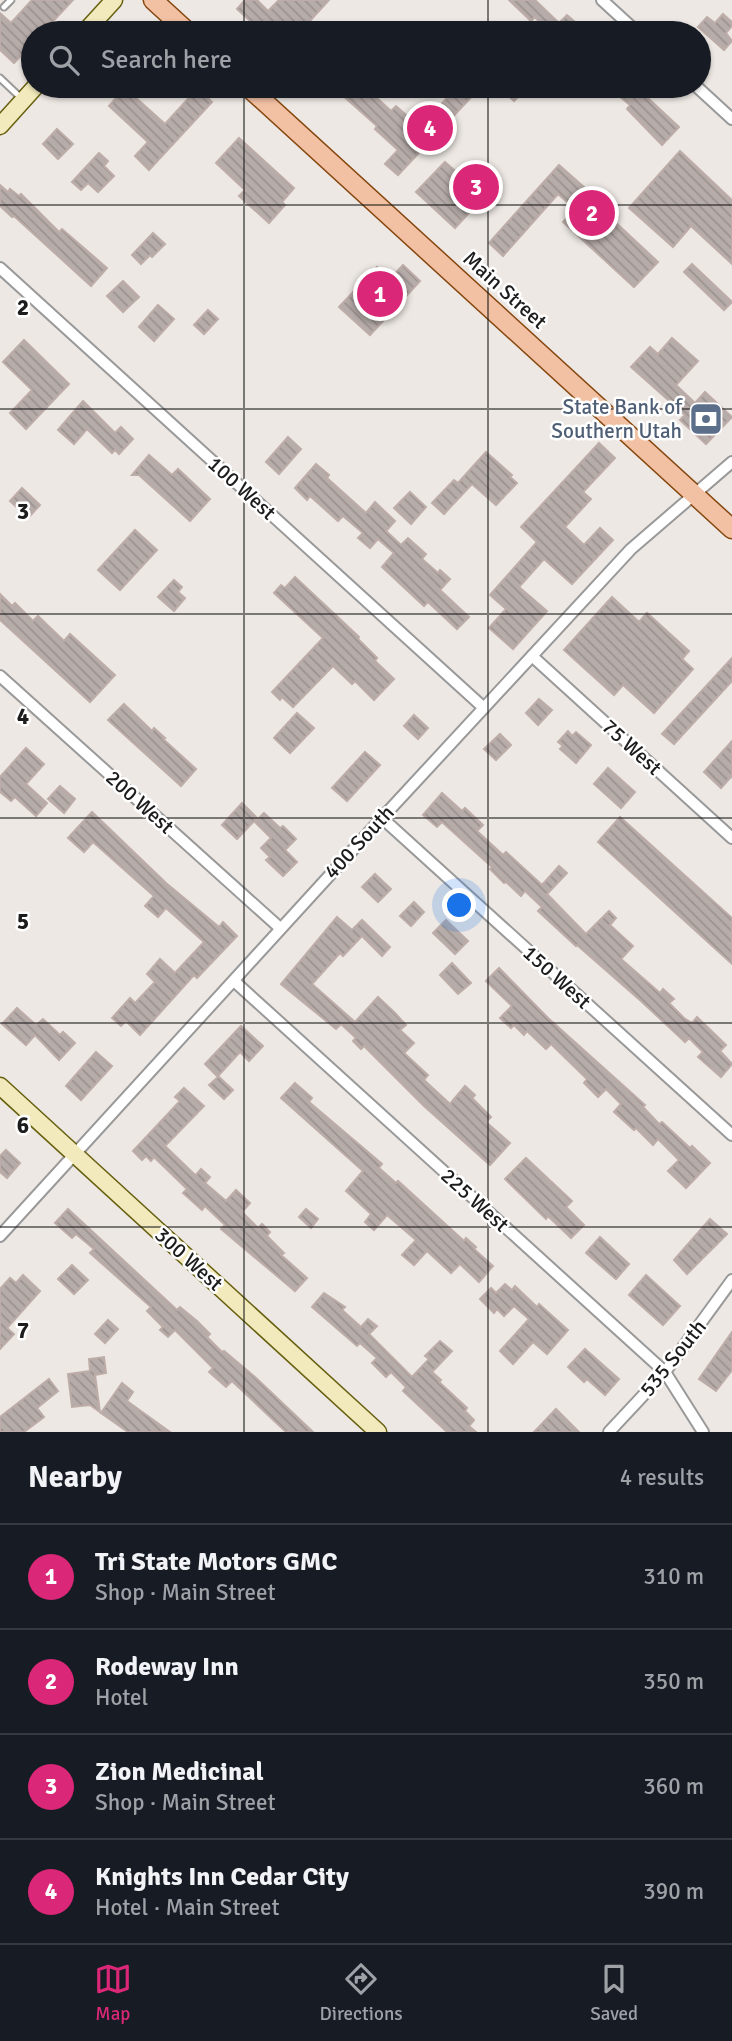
<!DOCTYPE html>
<html lang="en">
<head>
<meta charset="utf-8">
<style>
	:root { --surface:#171b24; --page:#242831; --text:#f1f3f6; --muted:#9ea1a6; --line:#363941; --accent:#db2777 }
	body { margin:0; font-family:Signika,sans-serif; background:var(--page); color:var(--text) }
	.you { position:absolute; left:460px; top:906px; width:24px; height:24px; margin:-18px; border:5px solid #fff; border-radius:50%; background:#1a73e8; box-shadow:0 0 0 10px #1a73e833 }
	.badge { display:grid; place-items:center; width:46px; height:46px; border-radius:50%; background:var(--accent); color:#fff; font-size:23px; font-weight:700 }
	.pin { position:absolute; translate:-50% -50%; border:4px solid #fff; box-shadow:0 2px 7px #0006 }
	.list { margin:0; padding:0; list-style:none }
	h2 { display:flex; justify-content:space-between; align-items:center; height:91px; margin:0; padding:0 28px; font-size:30px }
	h2 small { font-size:23px; font-weight:400; color:var(--muted) }
	.list li { display:grid; grid-template-columns:46px 1fr auto; gap:21px; align-items:center; box-sizing:border-box; height:105px; padding:0 28px; border-top:2px solid var(--line) }
	.list b { display:block; font-size:26px; white-space:nowrap }
	.list p { margin:0; font-size:23px; white-space:nowrap; color:var(--muted) }
	.list em { font-size:23px; font-style:normal; color:var(--muted) }
	.icon { flex:none; width:38px; height:38px; fill:none; stroke:currentColor; stroke-width:2; stroke-linecap:round; stroke-linejoin:round }
	.map { position:relative; flex:none; width:732px; height:1432px; overflow:hidden }
	.search { position:absolute; background:var(--surface); box-shadow:0 2px 5px #0004; left:21px; right:21px; top:21px; height:77px; display:flex; align-items:center; gap:18px; box-sizing:border-box; padding:0 24px; border-radius:38px; color:var(--muted); font-size:26px }
	.sheet { height:511px; background:var(--surface) }
	nav { display:flex; justify-content:space-around; align-items:center; box-sizing:border-box; height:98px; border-top:2px solid var(--line); background:var(--surface); font-size:19px; color:var(--muted) }
	nav a { display:grid; justify-items:center; gap:4px }
	nav .on { color:var(--accent) }
	.map>svg:first-child { display:block }
</style>
</head>
<body>
<div class="map">
<svg width="732" height="1432" viewBox="0 0 732 1432">
	<defs>
		<pattern id="building-back-hatch" width="6" height="6" patternUnits="userSpaceOnUse" patternTransform="scale(1.75)"><rect width="6" height="6" fill="#b6aca9"/><path d="M-1 5l2 2M0 0l6 6M5-1l2 2" fill="none" stroke="#9c9391"/></pattern>
	</defs>
	<rect width="100%" height="100%" fill="#ede8e3"/>
	<!-- building -->
	<g fill="url(#building-back-hatch)" stroke="#bdaca7" stroke-width="2">
		<path d="M32 0H73L42 33H33V43L14 63 0 50V13L11 23Z"/>
		<path d="M245 0H257L268 11 279 0H329L299 33H263L237 9Z"/>
		<path d="M509 0H535L559 23 567 15 588 33H550L535 17 531 21Z"/>
		<path d="M723 14 732 22V26L726 33 732 41 724 50 698 27 707 17 715 23Z"/>
		<path d="M332 86H364L391 111 396 106 420 127 458 86H467L475 93 398 175 385 164 398 150 375 129 377 126Z"/>
		<path d="M498 86H529L514 101Z"/>
		<path d="M607 86H635L679 127 662 145 627 109 630 105Z"/>
		<path d="M125 88 165 124 198 88 212 102 149 170 135 156 148 142 109 106Z"/>
		<path d="M57 129 73 144 58 159 43 144Z"/>
		<path d="M239 138 294 188 282 202 285 205 269 223 239 196 245 190 216 163Z"/>
		<path d="M680 151 732 200V264L691 226 673 247 629 208Z"/>
		<path d="M99 153 108 161 104 166 114 176 98 192 88 183 81 190 72 182Z"/>
		<path d="M445 162 461 176 474 162 483 170 479 175 492 188 455 228 416 192Z"/>
		<path d="M559 165 618 217 614 221 658 262 634 287 563 222 575 209 558 194 503 256 489 243Z"/>
		<path d="M0 185 8 192 10 189 19 196 21 194 59 232 62 229 107 268 91 286 14 216 12 217 0 206Z"/>
		<path d="M153 233 165 244 152 257 150 255 141 264 132 255Z"/>
		<path d="M692 264 732 302 724 310 684 272Z"/>
		<path d="M403 265 420 281 370 335 339 307 377 267 390 279Z"/>
		<path d="M123 281 139 297 123 312 107 296Z"/>
		<path d="M158 305 174 319 154 341 139 327Z"/>
		<path d="M208 310 218 319 204 334 194 325Z"/>
		<path d="M672 338 698 361 676 385 695 403 705 392 732 417 706 444 680 420 685 415 631 367 650 347 658 354Z"/>
		<path d="M24 340 69 384 26 429 10 413 32 390 3 362Z"/>
		<path d="M83 401 115 433 121 427 133 439 119 454 115 450 112 453 87 429 74 444 58 430Z"/>
		<path d="M288 437 301 449 279 474 266 462Z"/>
		<path d="M599 443 615 458 583 492 591 499 565 527 584 545 600 528 613 540 572 584 544 559 519 587 547 611 513 649 489 628 506 609 490 595 537 542 521 527Z"/>
		<path d="M486 452 512 475 510 477 517 483 496 505 472 484 444 514 432 503 454 480 458 483Z"/>
		<path d="M149 455 172 475 178 469 210 499 190 521 139 475H132Z"/>
		<path d="M316 464 329 475 327 478 366 513 375 502 395 521 386 531 401 545 408 538 426 554 422 559 438 573 440 570 450 579 440 590 469 617 457 629 428 602 424 606 382 567 394 553 378 539 370 548 358 538 363 533 343 516 338 521 310 496 307 500 295 488Z"/>
		<path d="M22 488 40 505 28 518 10 501Z"/>
		<path d="M410 492 426 507 411 524 394 508Z"/>
		<path d="M135 530 157 550 120 590 98 570Z"/>
		<path d="M295 577 359 637 358 639 377 658 375 661 394 679 374 700 355 681 352 684 333 666 293 707 282 697 280 700 272 692 323 638 274 593 281 585 285 588Z"/>
		<path d="M174 580 182 587 178 592 185 598 174 611 158 597Z"/>
		<path d="M0 594 12 606 15 603 33 621 38 616 64 641 70 634 115 675 90 702 0 620Z"/>
		<path d="M612 597 639 622 647 613 689 651 682 659 693 669 654 713 623 685 614 695 564 650Z"/>
		<path d="M732 658V681L674 744 662 734Z"/>
		<path d="M539 699 552 710 538 725 526 713Z"/>
		<path d="M124 704 152 731 154 728 165 738 163 739 196 769 181 786 108 720Z"/>
		<path d="M297 713 314 728 290 753 274 738Z"/>
		<path d="M414 715 428 728 418 739 404 726Z"/>
		<path d="M568 731 572 736 576 732 591 745 576 763 560 749 563 746 558 742Z"/>
		<path d="M500 734 511 745 496 760 484 749Z"/>
		<path d="M732 741V776L721 788 704 772Z"/>
		<path d="M26 748 44 764 26 784 47 803 36 816 15 797 11 801 0 792V777Z"/>
		<path d="M365 752 380 765 347 801 332 788Z"/>
		<path d="M608 768 635 792 621 808 594 784Z"/>
		<path d="M60 786 75 799 64 813 48 799Z"/>
		<path d="M442 793 462 811 465 808 483 825 477 831 503 855 506 852 542 885 559 866 567 873 547 894 586 934 609 911 616 918 610 925 633 946 621 959 660 993 663 989 674 999 669 1003 684 1018 692 1023 697 1017 726 1045 720 1051 732 1064 721 1077 698 1057 703 1052 689 1038 685 1042 641 1001 577 945 576 946 538 911 542 907 525 891 521 896 506 882 504 883 490 869 492 867 442 822 437 827 423 815Z"/>
		<path d="M242 803 257 818 237 839 222 825Z"/>
		<path d="M92 812 166 883 219 927 223 922 237 936 197 978 194 975 140 1035 126 1021 121 1026 112 1018 130 998 135 1003 155 982 147 974 160 959 175 973 204 942 166 908 158 917 145 906 154 896 93 842 84 852 68 838Z"/>
		<path d="M264 813 280 828 283 826 296 839 285 850 297 862 283 876 266 860 270 857 261 848 271 838 255 822Z"/>
		<path d="M620 817 732 918V964L598 842Z"/>
		<path d="M375 874 391 889 378 902 362 887Z"/>
		<path d="M414 902 424 912 411 926 400 916Z"/>
		<path d="M337 917 352 930 362 920 390 947 382 956 362 936 343 956 340 953 312 984 355 1022 378 997 395 1013 406 1025 400 1030 414 1043 404 1053 428 1075 424 1080 450 1104 465 1086 475 1095 472 1098 491 1117 486 1122 510 1143 490 1165 424 1106 364 1046 361 1049 353 1041 356 1038 341 1024 336 1029 281 984Z"/>
		<path d="M446 920 468 941 455 954 433 933Z"/>
		<path d="M452 963 471 983 458 994 440 975Z"/>
		<path d="M499 968 548 1018 645 1105 643 1107 659 1124 662 1122 690 1148 692 1146 710 1163 686 1188 668 1171 679 1160 658 1139 653 1145 636 1128 634 1130 614 1112 621 1104 606 1089 598 1097 584 1083 587 1079 551 1044 546 1049 527 1031 524 1035 514 1025 511 1028 500 1018 512 1006 486 981Z"/>
		<path d="M17 1008 36 1025 43 1019 60 1035 63 1032 75 1043 59 1060 35 1035 26 1045 2 1024Z"/>
		<path d="M241 1026 263 1046 249 1061 240 1052 218 1076 233 1090 224 1099 209 1085 218 1077 205 1064Z"/>
		<path d="M96 1052 112 1066 81 1100 66 1086Z"/>
		<path d="M295 1083 312 1098 309 1102 382 1164 379 1168 396 1183 398 1181 464 1241 466 1238 476 1247 474 1249 493 1266 479 1282 460 1264 451 1273 427 1251 414 1265 402 1255 416 1240 387 1215 374 1230 365 1222 371 1214 346 1191 363 1171 281 1098Z"/>
		<path d="M184 1088 204 1106 165 1146 193 1173 196 1175 201 1169 210 1177 205 1183 226 1201 236 1190 250 1203 242 1212 258 1228 262 1224 270 1232 267 1236 284 1253 281 1255 307 1278 295 1291 221 1229 225 1225 205 1206 202 1210 183 1193 187 1189 154 1157 151 1161 146 1156 142 1160 133 1151 180 1101 175 1097Z"/>
		<path d="M6 1150 20 1163 7 1178 0 1172V1156Z"/>
		<path d="M526 1158 572 1201 566 1207 584 1225 571 1238 548 1216 546 1219 505 1179Z"/>
		<path d="M68 1209 177 1310 180 1307 197 1321 210 1334 207 1337 222 1352 224 1351 255 1377 313 1432H286L232 1381 226 1387 209 1372 213 1368 175 1330 168 1337 160 1330 163 1327 147 1311 151 1307 90 1253 94 1249 76 1234 72 1238 55 1223Z"/>
		<path d="M306 1209 318 1219 311 1228 299 1217Z"/>
		<path d="M710 1219 727 1234 687 1274 674 1260Z"/>
		<path d="M600 1237 629 1264 616 1279 586 1253Z"/>
		<path d="M72 1265 88 1280 74 1294 58 1279Z"/>
		<path d="M23 1275 40 1291 7 1328 14 1334 0 1349V1289L10 1278 16 1283Z"/>
		<path d="M646 1275 680 1306 663 1325 629 1295Z"/>
		<path d="M505 1284 512 1290 515 1286 537 1307 539 1304 568 1330 547 1354 533 1342 513 1364 500 1351 529 1319 514 1306 504 1316 497 1309 494 1313 480 1299 491 1288 496 1293Z"/>
		<path d="M324 1293 345 1307 342 1310 361 1327 368 1319 377 1326 369 1334 412 1377 429 1359 425 1356 440 1341 452 1351 432 1372 441 1380 439 1382 467 1408 465 1411 474 1420 469 1426 476 1432H447L431 1417 403 1391 406 1387 391 1372 386 1377 372 1363 377 1358 360 1343 357 1346 312 1307Z"/>
		<path d="M108 1320 118 1329 105 1343 95 1334Z"/>
		<path d="M732 1332V1370L716 1391 699 1379Z"/>
		<path d="M585 1349 619 1379 605 1395 587 1379 584 1382 568 1367Z"/>
		<path d="M104 1357 106 1373 95 1375 100 1412 90 1405 72 1407 68 1374 90 1371 89 1359Z"/>
		<path d="M49 1379 58 1391 37 1408 44 1417 24 1432H0V1417Z"/>
		<path d="M122 1383 133 1392 127 1401 170 1432H128L101 1413Z"/>
		<path d="M556 1409 579 1432H534Z"/>
	</g>
	<g fill="none" stroke-linecap="round" stroke-linejoin="round">
		<defs>
			<g id="lane">
				<path d="M4 7 11 0"/>
				<path d="M0 78 21 98"/>
			</g>
			<g id="street">
				<path d="M602 0 638 33"/>
				<path d="M696 86 732 119"/>
				<path d="M0 268 484 708"/>
				<path d="M532 656 732 838"/>
				<path d="M0 676 280 928"/>
				<path d="M382 818 732 1135"/>
				<path d="M234 981 665 1372 703 1432"/>
				<path d="M0 1236 382 818 631 549 732 462"/>
				<path d="M609 1432 665 1372 732 1280"/>
			</g>
			<g id="secondary">
				<path d="M84 33 114 0"/>
				<path d="M0 126 36 86"/>
				<path d="M0 1086 378 1432"/>
			</g>
			<g id="primary">
				<path d="M153 0 189 33"/>
				<path d="M247 86 732 529"/>
			</g>
		</defs>
		<!-- lane casing -->
		<use href="#lane" stroke="#999" stroke-width="9"/>
		<!-- street casing -->
		<use href="#street" stroke="#999" stroke-width="14"/>
		<!-- secondary casing -->
		<use href="#secondary" stroke="#676010" stroke-width="19"/>
		<!-- primary casing -->
		<use href="#primary" stroke="#86470f" stroke-width="21"/>
		<!-- lane -->
		<use href="#lane" stroke="#fff" stroke-width="5"/>
		<!-- street -->
		<use href="#street" stroke="#fff" stroke-width="10"/>
		<!-- secondary -->
		<use href="#secondary" stroke="#f2eabc" stroke-width="16"/>
		<!-- primary -->
		<use href="#primary" stroke="#f2c0a3" stroke-width="18"/>
	</g>
	<!-- grid -->
	<path fill="none" stroke="#1c1c1c" stroke-width="2" stroke-opacity="0.55" d="M244 0V33M488 0V33M244 86V1432M488 86V1432M0 205H732M0 409H732M0 614H732M0 818H732M0 1023H732M0 1227H732"/>
	<!-- icons -->
	<defs>
		<symbol id="bank-square" viewBox="-11 -11 22 22"><rect x="-9" y="-9" width="18" height="18" rx="4" fill="#5c6f8a" stroke="#fff"/><path d="M-6-4H6V4H-6ZM0-2.3a2.3 2.3 0 1 0 0 4.6a2.3 2.3 0 1 0 0-4.6Z" fill="#fff"/></symbol>
	</defs>
	<g fill-rule="evenodd">
		<use href="#bank-square" x="687" y="400" width="38" height="38"/>
	</g>
	<g text-anchor="middle" dominant-baseline="central" stroke-width="5" stroke-linejoin="round" paint-order="stroke">
		<!-- street labels -->
		<g font-size="21" fill="#1c1c1c" stroke="#fff">
			<text transform="translate(505 290) rotate(42)">Main Street</text>
			<text transform="translate(242 488) rotate(42)">100 West</text>
			<text transform="translate(632 747) rotate(42)">75 West</text>
			<text transform="translate(140 802) rotate(42)">200 West</text>
			<text transform="translate(359 842) rotate(-47)">400 South</text>
			<text transform="translate(557 977) rotate(42)">150 West</text>
			<text transform="translate(475 1200) rotate(42)">225 West</text>
			<text transform="translate(189 1259) rotate(42)">300 West</text>
			<text transform="translate(673 1358) rotate(-51)">535 South</text>
		</g>
		<!-- service labels -->
		<g font-size="21" fill="#4e5e75" stroke="#fff" text-anchor="end">
			<text x="682" y="407">State Bank of<tspan x="682" dy="24">Southern Utah</tspan></text>
		</g>
	</g>
	<g font-size="23" text-anchor="middle" font-weight="bold" fill="#1c1c1c" stroke="#fff" stroke-width="5" stroke-linejoin="round" paint-order="stroke">
		<text x="23" y="315">2</text>
		<text x="23" y="519">3</text>
		<text x="23" y="724">4</text>
		<text x="23" y="929">5</text>
		<text x="23" y="1133">6</text>
		<text x="23" y="1338">7</text>
	</g>
</svg>
<div class="you"></div>
<div class="pin badge" style="left:380px;top:294px">1</div>
<div class="pin badge" style="left:592px;top:213px">2</div>
<div class="pin badge" style="left:476px;top:187px">3</div>
<div class="pin badge" style="left:430px;top:128px">4</div>
<div class="search"><svg class="icon" aria-label="search" viewBox="0 0 24 24"><circle cx="10" cy="10" r="6"/><path d="M15 15l6 6"/></svg>Search here</div>
</div>
<section class="sheet">
<h2>Nearby<small>4 results</small></h2>
<ul class="list">
<li><span class="badge">1</span><div><b>Tri State Motors GMC</b><p>Shop · Main Street</p></div><em>310 m</em></li>
<li><span class="badge">2</span><div><b>Rodeway Inn</b><p>Hotel</p></div><em>350 m</em></li>
<li><span class="badge">3</span><div><b>Zion Medicinal</b><p>Shop · Main Street</p></div><em>360 m</em></li>
<li><span class="badge">4</span><div><b>Knights Inn Cedar City</b><p>Hotel · Main Street</p></div><em>390 m</em></li>
</ul>
</section>
<nav>
<a class="on"><svg class="icon" aria-label="map" viewBox="0 0 24 24"><path d="M3 6l6-2 6 2 6-2v14l-6 2-6-2-6 2zM9 4v14M15 6v14"/></svg>Map</a>
<a><svg class="icon" aria-label="directions" viewBox="0 0 24 24"><path d="M12 3l9 9-9 9-9-9zM9 14v-3h6M13 9l2 2-2 2"/></svg>Directions</a>
<a><svg class="icon" aria-label="saved" viewBox="0 0 24 24"><path d="M7 4h10v16l-5-4-5 4z"/></svg>Saved</a>
</nav>
</body>
</html>
